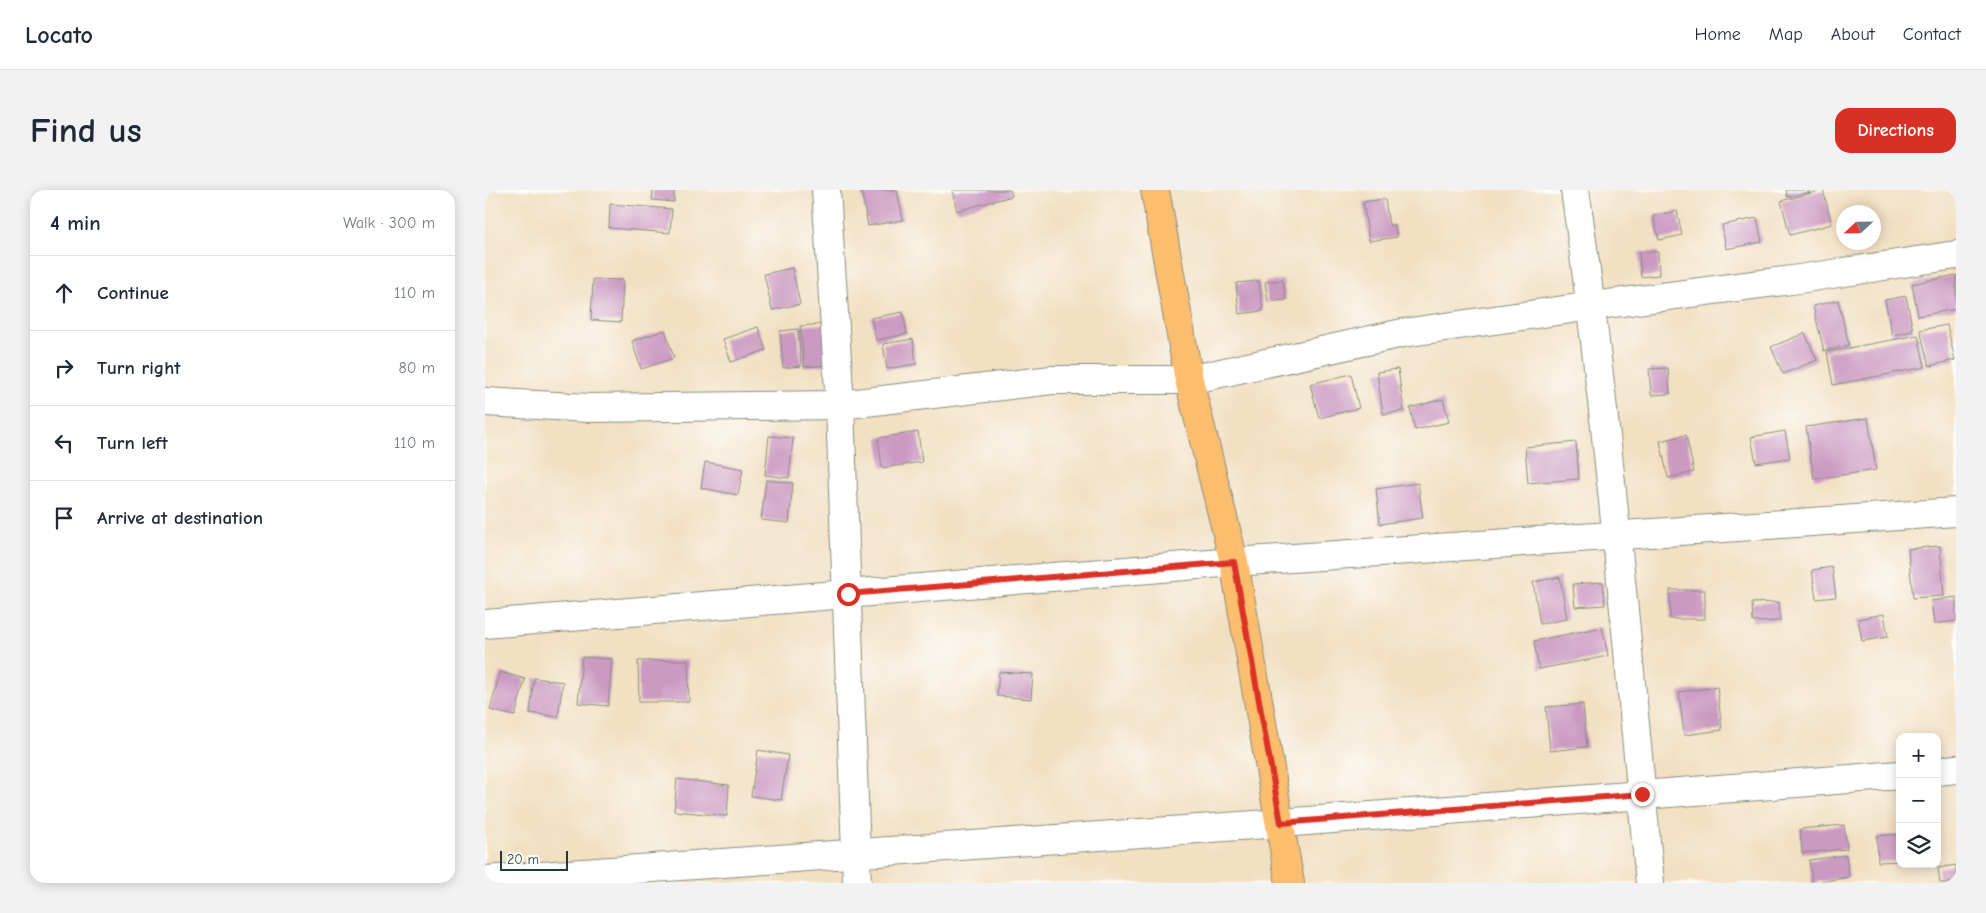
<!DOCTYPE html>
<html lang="en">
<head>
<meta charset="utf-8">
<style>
	:root { --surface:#fff; --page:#f2f2f3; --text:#1f2937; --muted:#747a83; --line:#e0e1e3; --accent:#d93025 }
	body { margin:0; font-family:"Comic Neue",sans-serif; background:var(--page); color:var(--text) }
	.controls { position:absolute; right:15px; bottom:15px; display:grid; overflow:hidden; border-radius:10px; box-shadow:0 2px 12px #0003 }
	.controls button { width:45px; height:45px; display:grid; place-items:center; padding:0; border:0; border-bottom:1px solid var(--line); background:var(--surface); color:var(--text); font:25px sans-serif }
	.compass { position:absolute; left:1351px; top:15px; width:45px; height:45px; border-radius:50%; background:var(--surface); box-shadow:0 2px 12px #0003; rotate:248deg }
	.scale { position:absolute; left:15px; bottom:12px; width:68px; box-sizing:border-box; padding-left:5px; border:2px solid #1f3d34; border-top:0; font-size:14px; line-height:18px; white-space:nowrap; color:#1f3d34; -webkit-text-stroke:4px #fdfcf7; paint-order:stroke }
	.stop { position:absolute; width:15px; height:15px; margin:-11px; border:4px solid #d93025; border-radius:50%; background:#fff }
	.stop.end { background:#d93025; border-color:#fff; box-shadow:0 1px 5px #0008 }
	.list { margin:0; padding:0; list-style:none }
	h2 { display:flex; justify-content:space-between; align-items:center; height:65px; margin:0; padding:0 20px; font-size:21px }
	h2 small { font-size:16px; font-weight:400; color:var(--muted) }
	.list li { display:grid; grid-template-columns:32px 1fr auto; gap:15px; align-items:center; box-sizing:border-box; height:75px; padding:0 20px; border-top:1px solid var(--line) }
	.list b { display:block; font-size:19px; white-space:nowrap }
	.list em { font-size:16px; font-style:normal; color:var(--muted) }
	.icon { flex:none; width:28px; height:28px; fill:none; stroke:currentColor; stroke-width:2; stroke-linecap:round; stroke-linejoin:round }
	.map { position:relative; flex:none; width:1471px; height:693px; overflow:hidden; border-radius:15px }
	header { display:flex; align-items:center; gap:30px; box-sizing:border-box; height:70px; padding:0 25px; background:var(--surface); border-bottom:1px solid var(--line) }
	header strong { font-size:24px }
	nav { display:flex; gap:28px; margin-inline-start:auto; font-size:18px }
	.intro { display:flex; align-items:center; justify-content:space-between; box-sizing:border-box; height:120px; padding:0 30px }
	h1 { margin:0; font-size:35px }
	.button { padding:12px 22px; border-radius:15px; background:var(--accent); color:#fff; font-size:18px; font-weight:700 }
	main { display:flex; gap:30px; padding:0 30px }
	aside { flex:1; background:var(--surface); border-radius:15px; box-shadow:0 2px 12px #0003 }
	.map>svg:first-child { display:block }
</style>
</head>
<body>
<header>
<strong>Locato</strong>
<nav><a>Home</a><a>Map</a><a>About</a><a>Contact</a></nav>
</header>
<div class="intro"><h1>Find us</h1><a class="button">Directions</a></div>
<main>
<aside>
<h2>4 min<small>Walk · 300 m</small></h2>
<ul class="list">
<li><svg class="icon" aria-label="ahead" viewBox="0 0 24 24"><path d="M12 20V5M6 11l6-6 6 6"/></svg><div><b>Continue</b></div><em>110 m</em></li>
<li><svg class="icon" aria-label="right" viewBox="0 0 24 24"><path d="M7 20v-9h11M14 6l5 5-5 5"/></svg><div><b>Turn right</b></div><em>80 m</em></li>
<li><svg class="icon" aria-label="left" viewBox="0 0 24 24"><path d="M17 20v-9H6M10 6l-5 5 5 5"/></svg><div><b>Turn left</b></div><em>110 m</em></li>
<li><svg class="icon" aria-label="arrive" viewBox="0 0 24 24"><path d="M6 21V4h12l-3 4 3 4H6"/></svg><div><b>Arrive at destination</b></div></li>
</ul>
</aside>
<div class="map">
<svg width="1471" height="693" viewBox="0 0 1471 693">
	<rect width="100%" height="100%" fill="#fdfcf7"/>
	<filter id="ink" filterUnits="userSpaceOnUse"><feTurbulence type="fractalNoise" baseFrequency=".02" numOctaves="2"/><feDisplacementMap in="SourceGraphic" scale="10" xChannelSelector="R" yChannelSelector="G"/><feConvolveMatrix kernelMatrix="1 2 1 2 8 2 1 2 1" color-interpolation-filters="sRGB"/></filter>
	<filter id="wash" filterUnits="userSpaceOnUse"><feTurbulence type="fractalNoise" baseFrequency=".0096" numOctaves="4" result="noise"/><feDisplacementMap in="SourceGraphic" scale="20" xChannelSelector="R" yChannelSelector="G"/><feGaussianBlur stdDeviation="1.12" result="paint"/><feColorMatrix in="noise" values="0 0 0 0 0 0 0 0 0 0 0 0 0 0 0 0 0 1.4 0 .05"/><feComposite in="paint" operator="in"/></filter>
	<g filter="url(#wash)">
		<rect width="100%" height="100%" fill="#f2e0c3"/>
		<g id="blocks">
			<!-- building -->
			<g fill="#cb9ac2">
				<path d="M168 0H189V12L167 10Z"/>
				<path d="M376 0H412L418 30 383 36Z"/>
				<path d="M467 0H525L527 6 472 21Z"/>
				<path d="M1301 0H1324L1325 2 1302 7Z"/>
				<path d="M1338 0 1347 34 1305 45 1296 11Z"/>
				<path d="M900 9 904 35H910L912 47 884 51 878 12Z"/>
				<path d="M125 14 187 19 185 43 124 38Z"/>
				<path d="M1192 21 1197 45 1174 50 1168 26Z"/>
				<path d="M1272 28 1277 52 1241 59 1237 35Z"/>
				<path d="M1154 62H1173L1174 85 1156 87Z"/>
				<path d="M307 78 315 114 287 120 279 84Z"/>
				<path d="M1471 85V119L1433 126 1427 94Z"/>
				<path d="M108 89 138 90 136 132 106 130Z"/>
				<path d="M798 90 801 110 783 112 780 92Z"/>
				<path d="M774 91 778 121 754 124 751 93Z"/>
				<path d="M1421 106 1428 141 1407 145 1400 110Z"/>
				<path d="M1353 110 1364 155 1339 161 1328 116Z"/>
				<path d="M418 122 422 144 391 150 386 128Z"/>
				<path d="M339 134 342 175 319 177 315 136Z"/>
				<path d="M1462 135 1470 170 1444 176 1435 140Z"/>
				<path d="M273 137 281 160 246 172 238 149Z"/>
				<path d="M313 139 316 176 298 178 295 141Z"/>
				<path d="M180 140 189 168 156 179 147 151Z"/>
				<path d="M1320 143 1332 170 1298 184 1286 157Z"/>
				<path d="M1433 145 1440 177 1348 195 1342 162Z"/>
				<path d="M428 149 431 174 402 179 398 154Z"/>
				<path d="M1183 178 1185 204 1166 205 1164 179Z"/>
				<path d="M913 179 919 221 898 224 892 182Z"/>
				<path d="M866 184 874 218 834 228 825 194Z"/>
				<path d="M958 209 964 232 930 240 925 218Z"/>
				<path d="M1383 228 1391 280 1329 289 1321 237Z"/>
				<path d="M1300 241 1305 268 1271 273 1266 247Z"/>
				<path d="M433 242 437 272 397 278 393 248Z"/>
				<path d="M1201 245 1209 282 1183 288 1175 251Z"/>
				<path d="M284 246 308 248 304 288 280 285Z"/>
				<path d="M1091 252 1094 289 1043 293 1040 257Z"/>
				<path d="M220 272 258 279 253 305 216 298Z"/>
				<path d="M281 290 308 293 304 333 276 330Z"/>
				<path d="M933 293 938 328 895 334 891 299Z"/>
				<path d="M1455 356 1459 406 1428 408 1423 359Z"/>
				<path d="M1347 377 1351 407 1331 409 1327 380Z"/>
				<path d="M1075 387 1082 429 1055 434 1048 392Z"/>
				<path d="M1118 392 1120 415 1090 417 1088 394Z"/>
				<rect x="1185" y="400" width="35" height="29"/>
				<path d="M1471 407V431L1449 434 1446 411Z"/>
				<path d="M1294 412 1295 431 1268 432 1267 413Z"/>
				<path d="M1399 424 1403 447 1377 451 1373 429Z"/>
				<path d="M1117 437 1123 466 1054 479 1049 451Z"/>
				<path d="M97 467 127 469 123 516 93 513Z"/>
				<path d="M203 470 204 512H154L153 471Z"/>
				<path d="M15 482 40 489 30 526 5 520Z"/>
				<path d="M514 482 548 484 546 509 512 506Z"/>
				<path d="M49 488 78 492 73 527 45 523Z"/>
				<path d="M1232 497 1237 540 1199 545 1194 502Z"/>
				<path d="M1098 514 1102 557 1065 561 1061 517Z"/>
				<path d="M273 560 303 565 296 610 266 606Z"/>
				<path d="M192 589 244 595 242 626 189 621Z"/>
				<path d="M1359 635 1362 659 1317 663 1315 639Z"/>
				<path d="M1415 644V671L1393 672 1392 646Z"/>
				<path d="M1361 665 1364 687 1327 693 1324 670Z"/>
				<path d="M1471 675V693H1455L1453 678Z"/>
			</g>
		</g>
	</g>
	<g filter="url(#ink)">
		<use href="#blocks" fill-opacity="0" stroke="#888e7c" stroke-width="1"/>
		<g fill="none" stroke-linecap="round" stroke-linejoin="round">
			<defs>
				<g id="minor">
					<path d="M341 0 355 215 372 693"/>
					<path d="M1090 0C1123 230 1143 462 1165 693"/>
					<path d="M0 212 104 218 355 215 567 190H704L918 143 1107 116 1314 89 1471 65"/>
					<path d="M0 434 749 372 1471 322"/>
					<path d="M1452 581 1471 579"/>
					<path d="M0 690 796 633 1415 585"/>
				</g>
				<path id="major" d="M670 0 704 190 749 372 805 693"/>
			</defs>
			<!-- minor casing -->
			<use href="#minor" stroke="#888e7c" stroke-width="30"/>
			<!-- major casing -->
			<use href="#major" stroke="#888e7c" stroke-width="30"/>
			<!-- minor -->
			<use href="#minor" stroke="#fff" stroke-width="28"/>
			<!-- major -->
			<use href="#major" stroke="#fbbd6e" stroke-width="28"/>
		</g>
	</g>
	<g fill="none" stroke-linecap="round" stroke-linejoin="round" filter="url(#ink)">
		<!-- route -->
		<path stroke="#d93025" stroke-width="6" d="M363 404 749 372 796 633 1157 604"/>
	</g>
</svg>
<div class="controls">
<button>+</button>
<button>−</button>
<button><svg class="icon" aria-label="layers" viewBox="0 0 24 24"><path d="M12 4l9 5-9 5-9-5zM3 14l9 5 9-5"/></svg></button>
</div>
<svg class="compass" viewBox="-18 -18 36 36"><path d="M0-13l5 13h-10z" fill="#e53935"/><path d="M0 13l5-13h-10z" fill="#747a83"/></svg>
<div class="scale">20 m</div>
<div class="stop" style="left:363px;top:404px"></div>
<div class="stop end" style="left:1157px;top:604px"></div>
</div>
</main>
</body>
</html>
